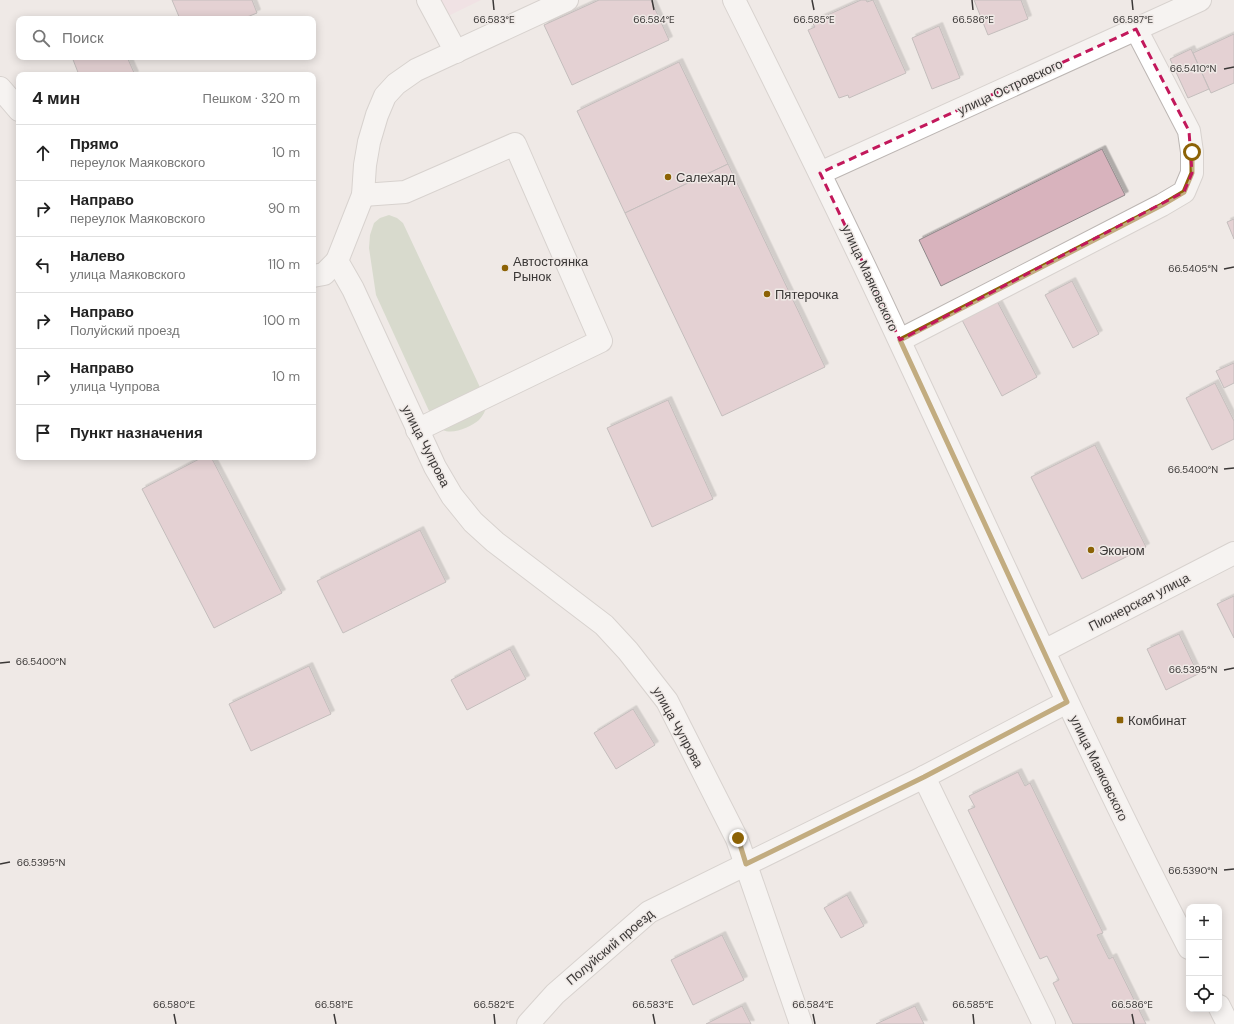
<!DOCTYPE html>
<html lang="ru">
<head>
<meta charset="utf-8">
<style>
	:root { --surface:#fff; --page:#f6f6f6; --text:#222; --muted:#767676; --line:#e0e0e0 }
	body { margin:0; font-family:"DM Sans",sans-serif; background:var(--page); color:var(--text) }
	.controls { position:absolute; right:12px; bottom:12px; display:grid; overflow:hidden; border-radius:8px; box-shadow:0 2px 10px #0003 }
	.controls button { width:36px; height:36px; display:grid; place-items:center; padding:0; border:0; border-bottom:1px solid var(--line); background:var(--surface); color:var(--text); font:20px sans-serif }
	.stop { position:absolute; width:12px; height:12px; margin:-9px; border:3px solid #8c6205; border-radius:50%; background:#fff }
	.stop.end { background:#8c6205; border-color:#fff; box-shadow:0 1px 4px #0008 }
	.list { margin:0; padding:0; list-style:none }
	h2 { display:flex; justify-content:space-between; align-items:center; height:52px; margin:0; padding:0 16px; font-size:17px }
	h2 small { font-size:13px; font-weight:400; color:var(--muted) }
	.list li { display:grid; grid-template-columns:26px 1fr auto; gap:12px; align-items:center; box-sizing:border-box; height:56px; padding:0 16px; border-top:1px solid var(--line) }
	.list b { display:block; font-size:15px; white-space:nowrap }
	.list p { margin:0; font-size:13px; white-space:nowrap; color:var(--muted) }
	.list em { font-size:13px; font-style:normal; color:var(--muted) }
	.icon { flex:none; width:22px; height:22px; fill:none; stroke:currentColor; stroke-width:2; stroke-linecap:round; stroke-linejoin:round }
	.map { position:relative; flex:none; width:1234px; height:1024px; overflow:hidden }
	.search { position:absolute; background:var(--surface); box-shadow:0 2px 10px #0003; left:16px; top:16px; width:300px; height:44px; display:flex; align-items:center; gap:10px; box-sizing:border-box; padding:0 14px; border-radius:8px; color:var(--muted); font-size:15px }
	.panel { position:absolute; background:var(--surface); box-shadow:0 2px 10px #0003; left:16px; top:72px; width:300px; height:388px; border-radius:8px }
	.map>svg:first-child { display:block }
</style>
</head>
<body>
<div class="map">
<svg width="1234" height="1024" viewBox="0 0 1234 1024">
	<defs>
		<filter id="shadow"><feDropShadow dx="3.5" dy="-3.5" stdDeviation="0" flood-color="#0004"/></filter>
	</defs>
	<rect width="100%" height="100%" fill="#efe9e6"/>
	<!-- commercial -->
	<path fill="#f2d9e2" d="M438 0H481L446 17Z"/>
	<!-- green -->
	<path fill="#bcc8b0" d="M389 215 397 218 403 223 485 398 487 406C485 411 483 416 479 420 471 427 453 435 443 430 440 429 437 426 435 424L376 295 369 248 370 235 374 223 380 218Z"/>
	<!-- building -->
	<g fill="#d8b3bd" stroke="#90898b" filter="url(#shadow)">
		<path d="M172 0H252L257 13 242 19H180Z"/>
		<path d="M599 0H651L669 40 572 85 544 25Z"/>
		<path d="M861 0H866L867 2 873 0 906 73 849 98 848 95 839 98 808 30 815 27 812 22Z"/>
		<path d="M974 0H1021L1028 19 988 35Z"/>
		<path d="M939 26 960 78 932 89 912 38Z"/>
		<path d="M1234 34V83L1211 93 1193 53Z"/>
		<path d="M1191 49 1209 89 1188 98 1170 59Z"/>
		<path d="M72 57H127L135 75H79Z"/>
		<path d="M679 62 728 164 625 213 577 111Z"/>
		<path d="M1102 149 1125 195 941 286 919 240Z"/>
		<path d="M728 164 825 367 722 416 625 213Z"/>
		<path d="M1234 219V239L1227 222Z"/>
		<path d="M1072 281 1099 334 1073 348 1045 295Z"/>
		<path d="M997 301 1037 377 1002 396 962 320Z"/>
		<path d="M1234 363V383L1224 388 1216 371Z"/>
		<path d="M1215 383 1234 421V439L1212 450 1186 398Z"/>
		<path d="M668 400 713 499 652 527 607 428Z"/>
		<path d="M1095 445 1146 547 1082 579 1031 477Z"/>
		<path d="M203 457H211L282 593 214 628 142 489Z"/>
		<path d="M420 530 446 582 343 633 317 581Z"/>
		<path d="M1234 596V638L1217 604Z"/>
		<path d="M1179 634 1198 674 1166 690 1147 649Z"/>
		<path d="M510 649 526 679 467 710 451 680Z"/>
		<path d="M309 666 331 714 251 751 229 704Z"/>
		<path d="M633 709 655 745 616 769 594 733Z"/>
		<path d="M1018 772 1025 786 1030 783 1103 933 1097 935 1109 959 1113 957 1146 1024H1073L1053 983 1059 980 1047 956 1040 959 968 810 975 807 969 796Z"/>
		<path d="M847 895 864 926 841 938 824 908Z"/>
		<path d="M722 935 744 980 693 1005 671 960Z"/>
		<path d="M742 1006 751 1024H706Z"/>
		<path d="M915 1006 924 1024H876Z"/>
	</g>
	<g fill="none" stroke-linecap="round" stroke-linejoin="round">
		<defs>
			<g id="minor">
				<path d="M428 0 456 52"/>
				<path d="M567 0 416 70 396 84 385 96 377 115 369 142 365 165 363 195 337 261 353 289 435 467 452 496 473 522 495 542 604 625 628 651 667 701 737 839 801 1024"/>
				<path d="M734 0C791 114 847 227 900 342 995 545 1086 749 1189 948"/>
				<path d="M0 88 19 110"/>
				<path d="M820 173 1200 0"/>
				<path d="M363 195 405 192 515 144 601 341 417 430"/>
				<path d="M313 276 324 274 337 261"/>
				<path d="M900 340 1162 205 1184 192 1192 173V152L1189 131 1136 29"/>
				<path d="M1044 651 1234 553"/>
				<path d="M924 777 1044 1024"/>
				<path d="M1219 1006 1228 1024"/>
				<path d="M528 1024 555 994 649 912 924 777 1067 702"/>
			</g>
		</defs>
		<!-- minor casing -->
		<use href="#minor" stroke="#bcb6b3" stroke-width="24"/>
		<!-- minor -->
		<use href="#minor" stroke="#fff" stroke-width="22"/>
	</g>
	<g fill="none" stroke-linecap="round" stroke-linejoin="round">
		<!-- route -->
		<path stroke="#8c6205" stroke-width="5" d="M738 838 746 864 924 777 1067 702 900 340 1162 205 1184 192 1192 173V152"/>
	</g>
	<!-- marked area -->
	<path d="M0 0H1234V1024H0ZM1136 29 1189 131 1192 173 1184 192 900 340 820 173Z" fill="#efe9e6" fill-opacity=".55" fill-rule="evenodd"/>
	<path fill="none" stroke="#c2185b" stroke-width="3" stroke-dasharray="8 5" stroke-linejoin="round" d="M1136 29 1189 131 1192 173 1184 192 900 340 820 173Z"/>
	<!-- ticks -->
	<path fill="none" stroke="#3b3837" stroke-width="1.5" d="M493 0 494 10M652 0 654 10M812 0 814 10M972 0 973 10M1132 0 1133 10M1224 69 1234 67M1224 269 1234 267M1224 469 1234 468M0 663 10 662M1224 670 1234 668M0 864 10 862M1224 870 1234 869M174 1014 176 1024M334 1014 336 1024M494 1014 495 1024M653 1014 655 1024M813 1014 815 1024M973 1014 974 1024M1132 1014 1134 1024"/>
	<!-- markers -->
	<g fill="#8c6205" stroke="#efe9e6" stroke-width="1.5">
		<circle cx="668" cy="177" r="4"/>
		<circle cx="505" cy="268" r="4"/>
		<circle cx="767" cy="294" r="4"/>
		<circle cx="1091" cy="550" r="4"/>
		<rect x="1116" y="716" width="8" height="8" rx="2"/>
	</g>
	<g text-anchor="middle" dominant-baseline="central" stroke-width="3" stroke-linejoin="round" paint-order="stroke">
		<!-- street labels -->
		<g font-size="13" fill="#3b3837" stroke="#efe9e6">
			<text transform="translate(1010 87) rotate(-25)">улица Островского</text>
			<text transform="translate(870 278) rotate(65)">улица Маяковского</text>
			<text transform="translate(426 446) rotate(63)">улица Чупрова</text>
			<text transform="translate(1139 602) rotate(-27)">Пионерская улица</text>
			<text transform="translate(678 727) rotate(61)">улица Чупрова</text>
			<text transform="translate(1099 768) rotate(64)">улица Маяковского</text>
			<text transform="translate(610 947) rotate(-40)">Полуйский проезд</text>
		</g>
		<!-- poi labels -->
		<g font-size="13" fill="#3b3837" stroke="#efe9e6" text-anchor="start">
			<text x="676" y="177">Салехард</text>
			<text x="513" y="261">Автостоянка<tspan x="513" dy="15">Рынок</tspan></text>
			<text x="775" y="294">Пятерочка</text>
			<text x="1099" y="550">Эконом</text>
			<text x="1128" y="720">Комбинат</text>
		</g>
	</g>
	<g font-size="10" text-anchor="middle" fill="#3b3837" stroke="#efe9e6" stroke-width="3" stroke-linejoin="round" paint-order="stroke">
		<text x="494" y="23">66.583°E</text>
		<text x="654" y="23">66.584°E</text>
		<text x="814" y="23">66.585°E</text>
		<text x="973" y="23">66.586°E</text>
		<text x="1133" y="23">66.587°E</text>
		<text x="1193" y="72">66.5410°N</text>
		<text x="1193" y="272">66.5405°N</text>
		<text x="1193" y="473">66.5400°N</text>
		<text x="41" y="665">66.5400°N</text>
		<text x="1193" y="673">66.5395°N</text>
		<text x="41" y="866">66.5395°N</text>
		<text x="1193" y="874">66.5390°N</text>
		<text x="174" y="1008">66.580°E</text>
		<text x="334" y="1008">66.581°E</text>
		<text x="494" y="1008">66.582°E</text>
		<text x="653" y="1008">66.583°E</text>
		<text x="813" y="1008">66.584°E</text>
		<text x="973" y="1008">66.585°E</text>
		<text x="1132" y="1008">66.586°E</text>
	</g>
</svg>
<div class="controls">
<button>+</button>
<button>−</button>
<button><svg class="icon" aria-label="locate" viewBox="0 0 24 24"><circle cx="12" cy="12" r="6"/><path d="M12 2v4M12 18v4M2 12h4M18 12h4"/></svg></button>
</div>
<div class="stop" style="left:1192px;top:152px"></div>
<div class="stop end" style="left:738px;top:838px"></div>
<div class="search"><svg class="icon" aria-label="search" viewBox="0 0 24 24"><circle cx="10" cy="10" r="6"/><path d="M15 15l6 6"/></svg>Поиск</div>
<section class="panel">
<h2>4 мин<small>Пешком · 320 m</small></h2>
<ul class="list">
<li><svg class="icon" aria-label="ahead" viewBox="0 0 24 24"><path d="M12 20V5M6 11l6-6 6 6"/></svg><div><b>Прямо</b><p>переулок Маяковского</p></div><em>10 m</em></li>
<li><svg class="icon" aria-label="right" viewBox="0 0 24 24"><path d="M7 20v-9h11M14 6l5 5-5 5"/></svg><div><b>Направо</b><p>переулок Маяковского</p></div><em>90 m</em></li>
<li><svg class="icon" aria-label="left" viewBox="0 0 24 24"><path d="M17 20v-9H6M10 6l-5 5 5 5"/></svg><div><b>Налево</b><p>улица Маяковского</p></div><em>110 m</em></li>
<li><svg class="icon" aria-label="right" viewBox="0 0 24 24"><path d="M7 20v-9h11M14 6l5 5-5 5"/></svg><div><b>Направо</b><p>Полуйский проезд</p></div><em>100 m</em></li>
<li><svg class="icon" aria-label="right" viewBox="0 0 24 24"><path d="M7 20v-9h11M14 6l5 5-5 5"/></svg><div><b>Направо</b><p>улица Чупрова</p></div><em>10 m</em></li>
<li><svg class="icon" aria-label="arrive" viewBox="0 0 24 24"><path d="M6 21V4h12l-3 4 3 4H6"/></svg><div><b>Пункт назначения</b></div></li>
</ul>
</section>
</div>
</body>
</html>
